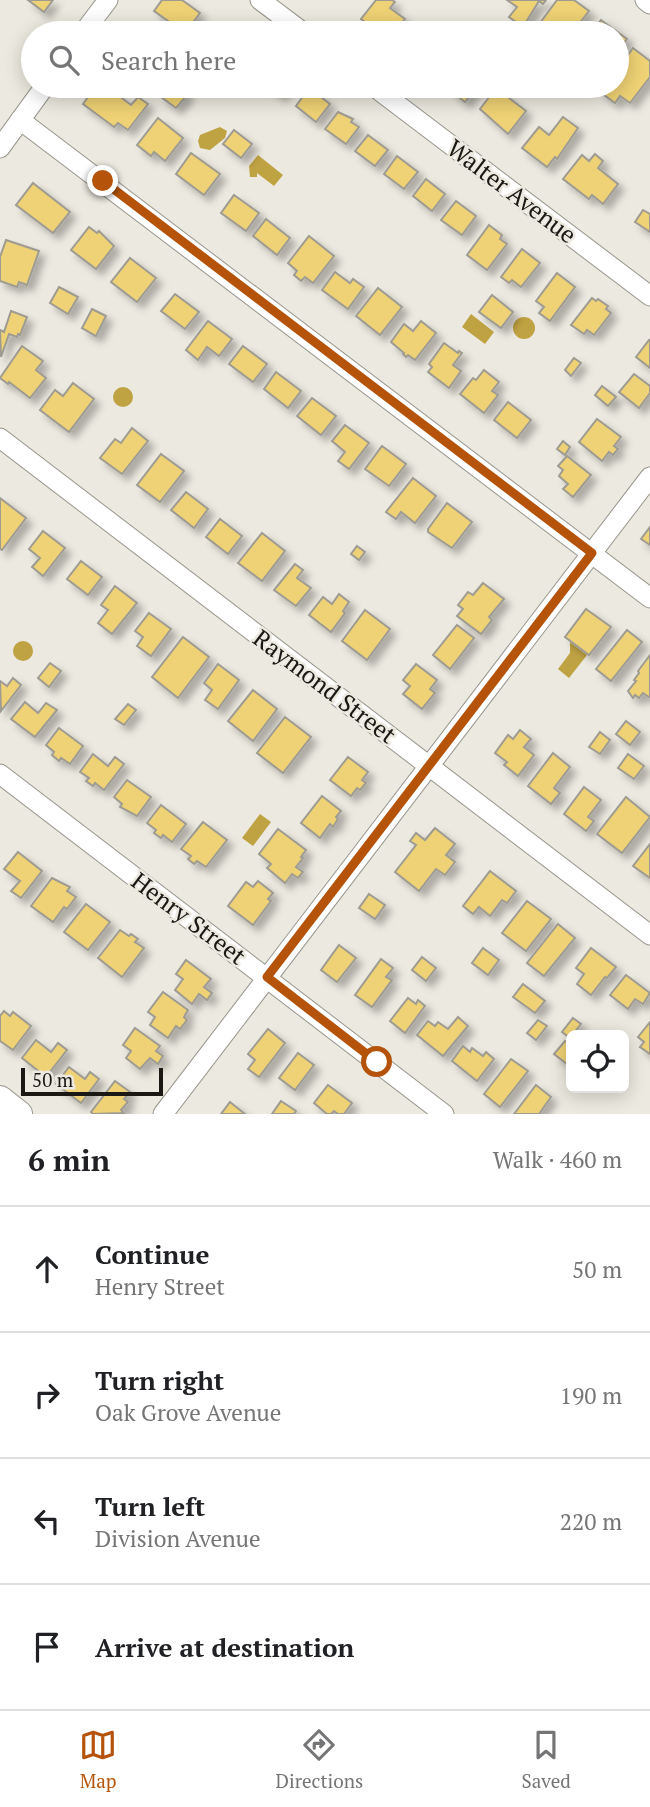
<!DOCTYPE html>
<html lang="en">
<head>
<meta charset="utf-8">
<style>
	:root { --surface:#fff; --page:#f6f6f6; --text:#202124; --muted:#757577; --line:#e0e0e0; --accent:#b45309 }
	body { margin:0; font-family:"PT Serif",serif; background:var(--page); color:var(--text) }
	.controls { position:absolute; right:21px; bottom:21px; display:grid; overflow:hidden; border-radius:10px; box-shadow:0 4px 18px #0003 }
	.controls button { width:63px; height:63px; display:grid; place-items:center; padding:0; border:0; border-bottom:2px solid var(--line); background:var(--surface); color:var(--text); font:35px sans-serif }
	.scale { position:absolute; left:21px; bottom:18px; width:142px; box-sizing:border-box; padding-left:7px; border:4px solid #191814; border-top:0; font-size:19px; line-height:24px; white-space:nowrap; color:#191814; -webkit-text-stroke:5px #ece9e0; paint-order:stroke }
	.stop { position:absolute; width:21px; height:21px; margin:-16px; border:5px solid #b45309; border-radius:50%; background:#fff }
	.stop.end { background:#b45309; border-color:#fff; box-shadow:0 2px 7px #0008 }
	.list { margin:0; padding:0; list-style:none }
	h2 { display:flex; justify-content:space-between; align-items:center; height:91px; margin:0; padding:0 28px; font-size:30px }
	h2 small { font-size:23px; font-weight:400; color:var(--muted) }
	.list li { display:grid; grid-template-columns:46px 1fr auto; gap:21px; align-items:center; box-sizing:border-box; height:126px; padding:0 28px; border-top:2px solid var(--line) }
	.list b { display:block; font-size:26px; white-space:nowrap }
	.list p { margin:0; font-size:23px; white-space:nowrap; color:var(--muted) }
	.list em { font-size:23px; font-style:normal; color:var(--muted) }
	.icon { flex:none; width:38px; height:38px; fill:none; stroke:currentColor; stroke-width:2; stroke-linecap:round; stroke-linejoin:round }
	.map { position:relative; flex:none; width:650px; height:1114px; overflow:hidden }
	.search { position:absolute; background:var(--surface); box-shadow:0 4px 18px #0003; left:21px; right:21px; top:21px; height:77px; display:flex; align-items:center; gap:18px; box-sizing:border-box; padding:0 24px; border-radius:38px; color:var(--muted); font-size:26px }
	.sheet { height:595px; background:var(--surface) }
	nav { display:flex; justify-content:space-around; align-items:center; box-sizing:border-box; height:98px; border-top:2px solid var(--line); background:var(--surface); font-size:19px; color:var(--muted) }
	nav a { display:grid; justify-items:center; gap:4px }
	nav .on { color:var(--accent) }
	.map>svg:first-child { display:block }
</style>
</head>
<body>
<div class="map">
<svg width="650" height="1114" viewBox="0 0 650 1114">
	<defs>
		<filter id="shadow"><feDropShadow dx="6" dy="6" stdDeviation="3.5" flood-color="#0004"/></filter>
	</defs>
	<rect width="100%" height="100%" fill="#ece9e0"/>
	<!-- water -->
	<g fill="#bfa242">
		<path d="M220 127 227 131 225 138 210 150 200 148 198 141 200 135Z"/>
		<path d="M258 155 283 175 274 186 257 173V177H250L249 166Z"/>
		<path d="M471 314 494 332 485 344 462 327Z"/>
		<circle cx="524" cy="328" r="11"/>
		<circle cx="123" cy="397" r="10"/>
		<circle cx="23" cy="651" r="10"/>
		<path d="M570 642 587 655 569 678 558 669 570 653Z"/>
		<path d="M260 814 271 822 253 846 242 838Z"/>
	</g>
	<!-- building -->
	<g fill="#efd274" stroke="#9e9b92" stroke-width="2" filter="url(#shadow)">
		<path d="M28 0H53L44 12Z"/>
		<path d="M162 0H182L200 13 185 33 154 11Z"/>
		<path d="M376 0H392L395 2 390 8 405 19 394 33H380L361 19Z"/>
		<path d="M507 0H546L543 4 539 1 523 27 509 17 517 7Z"/>
		<path d="M557 0H574L589 11 572 33H545L537 27Z"/>
		<path d="M601 20 627 39 617 52V33H591Z"/>
		<path d="M633 48 650 61V77L630 103 620 96 615 103 600 92 604 86H617V70Z"/>
		<path d="M96 86H106L131 105 138 97 148 104 128 130 118 123 114 127 83 104Z"/>
		<path d="M170 86H177L188 94 176 108 161 97Z"/>
		<path d="M267 86H287L280 95Z"/>
		<path d="M451 86H478L465 102 451 91 453 87Z"/>
		<path d="M309 88 330 104 316 122 296 106Z"/>
		<path d="M496 88 526 111 508 134 480 109Z"/>
		<path d="M338 112 353 119 351 122 359 127 346 144 325 129Z"/>
		<path d="M563 117 578 128 557 159 555 157 547 167 522 148 539 127 549 135Z"/>
		<path d="M158 118 183 138 165 161 154 152 151 156 137 145Z"/>
		<path d="M234 130 252 144 241 158 223 144Z"/>
		<path d="M368 135 388 150 375 166 355 151Z"/>
		<path d="M191 153 220 174 204 195 176 174Z"/>
		<path d="M595 154 603 161 598 168 618 184 603 204 592 195 589 199 563 179 582 155 589 161Z"/>
		<path d="M397 156 418 172 404 189 384 174Z"/>
		<path d="M426 179 445 194 432 211 413 196Z"/>
		<path d="M33 183 70 212 53 233 16 205Z"/>
		<path d="M234 195 259 213 246 231 221 213Z"/>
		<path d="M456 201 476 216 462 235 441 220Z"/>
		<path d="M643 210 650 214V232L635 222Z"/>
		<path d="M266 219 290 238 277 255 253 236Z"/>
		<path d="M489 225 502 235 500 239 507 244 487 270 467 255Z"/>
		<path d="M89 227 97 233 99 231 114 246 96 269 71 250Z"/>
		<path d="M309 236 334 256 313 283 305 277 301 281 294 275 297 271 288 263Z"/>
		<path d="M6 240 39 251 27 285 19 282 17 287 0 281V257Z"/>
		<path d="M522 249 540 263 521 287 512 280 509 283 501 277Z"/>
		<path d="M130 258 156 278 137 302 111 282Z"/>
		<path d="M335 272 350 283 353 279 364 287 348 309 322 290Z"/>
		<path d="M557 273 575 287 550 321 539 313 544 307 536 301Z"/>
		<path d="M59 287 78 297 68 314 50 303Z"/>
		<path d="M378 288 402 307 380 335 356 316Z"/>
		<path d="M175 294 199 312 185 329 161 311Z"/>
		<path d="M492 295 513 312 501 328 479 312Z"/>
		<path d="M592 298 596 301 598 299 608 306 606 309 611 313 594 335 587 330 584 334 571 325Z"/>
		<path d="M92 309 106 316 96 336 82 328Z"/>
		<path d="M11 311 27 317 20 335 18 334 17 337 9 334 1 357 0 330 4 332Z"/>
		<path d="M208 321 232 339 219 356 207 347 198 360 186 350Z"/>
		<path d="M421 321 436 333 415 360 408 355 406 357 403 354 404 353 391 342 404 324 413 331Z"/>
		<path d="M649 340 650 341V368L636 357Z"/>
		<path d="M444 343 458 353 459 351 462 353 453 365 461 371 449 388 428 372 432 367 429 364Z"/>
		<path d="M22 346 43 361 36 370 46 378 30 398 9 382 8 384 0 378Z"/>
		<path d="M243 346 267 364 253 382 229 364Z"/>
		<path d="M574 358 581 363 571 376 565 370Z"/>
		<path d="M484 370 499 382 492 391 498 395 484 413 460 394 473 378 476 380Z"/>
		<path d="M276 372 301 391 288 408 264 389Z"/>
		<path d="M634 374 650 386V393L639 408 619 392Z"/>
		<path d="M73 383 94 399 69 432 40 410 55 390 63 396Z"/>
		<path d="M602 386 616 397 608 406 595 395Z"/>
		<path d="M312 398 336 416 321 435 297 416Z"/>
		<path d="M508 402 531 420 517 438 494 420Z"/>
		<path d="M597 419 621 437 614 446 618 449 613 455 609 452 602 461 579 442Z"/>
		<path d="M345 425 369 443 349 469 338 461 345 452 332 441Z"/>
		<path d="M132 428 148 441 122 474 100 458 115 439 121 443Z"/>
		<path d="M563 441 570 447 565 455 557 449Z"/>
		<path d="M382 446 406 464 389 486 365 469Z"/>
		<path d="M161 454 184 471 160 502 137 485Z"/>
		<path d="M567 456 591 475 573 497 563 489 568 484 559 476 563 470 558 466Z"/>
		<path d="M413 478 436 496 415 523 401 512 396 519 386 512Z"/>
		<path d="M186 492 208 509 194 528 171 510Z"/>
		<path d="M0 498 26 518 2 550 0 549Z"/>
		<path d="M447 503 472 522 452 548 428 532V529Z"/>
		<path d="M220 519 242 536 228 554 206 537Z"/>
		<path d="M650 527V545L641 539Z"/>
		<path d="M43 531 65 548 43 576 32 567 40 558 29 549Z"/>
		<path d="M262 533 285 551 262 581 238 563Z"/>
		<path d="M357 546 365 552 359 560 351 554Z"/>
		<path d="M81 561 102 577 88 595 67 579Z"/>
		<path d="M295 564 303 570 297 578 311 588 296 606 274 590Z"/>
		<path d="M483 583 504 599 489 617 492 620 481 634 457 616 463 609 458 605 468 592 473 595Z"/>
		<path d="M115 586 137 603 112 634 98 623 108 610 101 605Z"/>
		<path d="M339 594 349 602 343 611 345 613 331 632 309 615 323 597 332 604Z"/>
		<path d="M586 609 611 627 589 655 565 637Z"/>
		<path d="M365 610 390 629 367 660 342 641Z"/>
		<path d="M149 613 171 629 151 656 137 646 143 637 135 631Z"/>
		<path d="M457 625 474 638 450 669 433 655Z"/>
		<path d="M627 630 642 642 611 681 596 669Z"/>
		<path d="M183 637 209 657 178 698 152 677Z"/>
		<path d="M650 655V696L649 697 643 693 639 698 635 695 633 698 628 691 636 681 634 680 639 673 638 671Z"/>
		<path d="M50 663 61 671 49 687 38 678Z"/>
		<path d="M218 664 239 680 218 709 205 700 212 690 204 683Z"/>
		<path d="M416 664 437 680 430 689 435 693 422 709 403 694 410 686 403 680Z"/>
		<path d="M13 678 21 685 1 711 0 681 7 686Z"/>
		<path d="M253 690 277 709 253 741 228 721Z"/>
		<path d="M25 702 38 713 46 703 57 710 35 737 11 719Z"/>
		<path d="M128 704 136 710 124 725 115 719Z"/>
		<path d="M285 717 311 737 283 773 257 753Z"/>
		<path d="M626 721 640 732 630 745 616 734Z"/>
		<path d="M59 728 83 746 70 764 61 758 59 761 52 755 54 752 46 745Z"/>
		<path d="M520 730 531 739 524 747 534 755 518 776 504 765 507 762 495 753 508 735 513 739Z"/>
		<path d="M600 732 610 740 600 754 589 747Z"/>
		<path d="M553 753 570 767 554 788 560 793 551 804 528 786Z"/>
		<path d="M93 754 108 766 115 757 124 764 104 790 95 783 93 786 86 781 89 778 80 772Z"/>
		<path d="M628 754 644 766 634 779 618 768Z"/>
		<path d="M348 757 368 772 362 780 366 783 360 790 357 788 351 796 330 780Z"/>
		<path d="M127 780 151 797 137 816 120 807 122 804 114 797Z"/>
		<path d="M584 787 601 800 588 817 594 821 586 831 564 814Z"/>
		<path d="M322 796 341 811 336 817 338 819 333 827 330 824 320 838 301 823Z"/>
		<path d="M626 797 650 817 622 853 597 834Z"/>
		<path d="M161 805 186 824 172 842 163 835 161 838 154 833 156 830 147 823Z"/>
		<path d="M203 822 227 840 206 867 197 861 194 864 188 859 191 856 181 849Z"/>
		<path d="M435 828 455 844 446 855 455 862 445 875 436 869 419 891 395 872 416 845 410 841 416 833 425 840Z"/>
		<path d="M278 829 306 850 301 857 303 858 296 867 303 872 298 878 292 874 285 883 267 868 271 864 259 854Z"/>
		<path d="M650 844V878L633 866Z"/>
		<path d="M18 852 42 871 21 898 11 891 20 881 4 869Z"/>
		<path d="M490 871 516 891 507 903 502 900 490 916 479 907 473 914 463 906Z"/>
		<path d="M52 878 70 887 67 891 76 897 67 909 64 907 53 922 31 906Z"/>
		<path d="M258 881 273 893 268 899 271 901 253 925 228 906 246 882 253 887Z"/>
		<path d="M369 894 385 905 375 919 359 908Z"/>
		<path d="M527 901 551 919 526 951 502 933Z"/>
		<path d="M86 904 110 922 88 950 64 932Z"/>
		<path d="M558 924 575 938 544 976 527 963Z"/>
		<path d="M120 930 129 936 131 934 138 939 135 942 144 948 122 977 98 958Z"/>
		<path d="M339 945 356 958 337 982 321 970Z"/>
		<path d="M483 948 499 960 488 975 472 963Z"/>
		<path d="M591 948 616 967 607 978 605 977 591 995 577 984 584 974 576 968Z"/>
		<path d="M422 957 436 968 426 981 412 970Z"/>
		<path d="M381 959 393 968 386 977 392 980 372 1007 355 995Z"/>
		<path d="M186 960 211 979 204 987 212 993 207 1000 199 994 192 1004 175 990 183 979 176 974Z"/>
		<path d="M626 975 650 993 643 1004 635 999 628 1009 610 995Z"/>
		<path d="M523 984 545 1001 535 1013 513 997Z"/>
		<path d="M163 992 188 1010 184 1017 187 1020 180 1029 176 1026 168 1038 150 1025 155 1017 148 1012Z"/>
		<path d="M408 998 416 1004 418 1000 425 1006 405 1033 390 1021Z"/>
		<path d="M4 1011 10 1016 13 1012 31 1026 13 1050 0 1041V1016Z"/>
		<path d="M458 1017 468 1026 443 1056 417 1035 428 1021 435 1026 438 1022 448 1029Z"/>
		<path d="M573 1018 581 1024 570 1038 562 1032Z"/>
		<path d="M538 1020 547 1026 536 1040 527 1033Z"/>
		<path d="M650 1022V1054L640 1047 644 1042 638 1037Z"/>
		<path d="M135 1028 160 1046 156 1051 163 1056 158 1064 150 1058 140 1069 126 1058 131 1051 123 1045Z"/>
		<path d="M268 1029 285 1043 259 1077 248 1069 255 1060 248 1054Z"/>
		<path d="M36 1040 51 1052 58 1043 67 1050 46 1077 22 1058Z"/>
		<path d="M565 1041 571 1046V1059L567 1064 554 1054Z"/>
		<path d="M463 1046 470 1052 472 1048 483 1056 486 1052 494 1059 477 1081 452 1061Z"/>
		<path d="M298 1053 314 1065 295 1090 279 1078Z"/>
		<path d="M511 1059 528 1071 500 1107 484 1094Z"/>
		<path d="M69 1067 85 1079 90 1072 99 1079 81 1103 56 1084Z"/>
		<path d="M115 1081 130 1092 124 1099 128 1102 121 1110 124 1113 93 1114 91 1112Z"/>
		<path d="M328 1085 352 1103 344 1114H338L334 1111 331 1114H327L314 1103Z"/>
		<path d="M536 1085 551 1097 539 1114H514Z"/>
		<path d="M281 1101 296 1111 294 1114H272Z"/>
		<path d="M230 1102 245 1114H221Z"/>
	</g>
	<g fill="none" stroke-linecap="round" stroke-linejoin="round">
		<defs>
			<g id="street">
				<path d="M260 0 304 33"/>
				<path d="M645 0 650 4"/>
				<path d="M83 33 108 0"/>
				<path d="M373 86 650 296"/>
				<path d="M20 120 650 598"/>
				<path d="M0 148 45 86"/>
				<path d="M0 438 650 935"/>
				<path d="M0 774 444 1114"/>
				<path d="M163 1114 650 477"/>
			</g>
			<path id="secondary" d="M0 1099 19 1114"/>
		</defs>
		<!-- street casing -->
		<use href="#street" stroke="#97958c" stroke-width="21"/>
		<!-- secondary casing -->
		<use href="#secondary" stroke="#97958c" stroke-width="28"/>
		<!-- street -->
		<use href="#street" stroke="#fff" stroke-width="19"/>
		<!-- secondary -->
		<use href="#secondary" stroke="#fff" stroke-width="26"/>
	</g>
	<g fill="none" stroke-linecap="round" stroke-linejoin="round">
		<!-- route -->
		<path stroke="#b45309" stroke-width="9" d="M103 181 592 553 267 977 377 1062"/>
	</g>
	<g text-anchor="middle" dominant-baseline="central" stroke-width="5" stroke-linejoin="round" paint-order="stroke">
		<!-- street labels -->
		<g font-size="24" fill="#191814" stroke="#ece9e0">
			<text transform="translate(512 191) rotate(37)">Walter Avenue</text>
			<text transform="translate(325 686) rotate(37)">Raymond Street</text>
			<text transform="translate(189 918) rotate(37)">Henry Street</text>
		</g>
	</g>
</svg>
<div class="controls">
<button><svg class="icon" aria-label="locate" viewBox="0 0 24 24"><circle cx="12" cy="12" r="6"/><path d="M12 2v4M12 18v4M2 12h4M18 12h4"/></svg></button>
</div>
<div class="scale">50 m</div>
<div class="stop" style="left:377px;top:1062px"></div>
<div class="stop end" style="left:103px;top:181px"></div>
<div class="search"><svg class="icon" aria-label="search" viewBox="0 0 24 24"><circle cx="10" cy="10" r="6"/><path d="M15 15l6 6"/></svg>Search here</div>
</div>
<section class="sheet">
<h2>6 min<small>Walk · 460 m</small></h2>
<ul class="list">
<li><svg class="icon" aria-label="ahead" viewBox="0 0 24 24"><path d="M12 20V5M6 11l6-6 6 6"/></svg><div><b>Continue</b><p>Henry Street</p></div><em>50 m</em></li>
<li><svg class="icon" aria-label="right" viewBox="0 0 24 24"><path d="M7 20v-9h11M14 6l5 5-5 5"/></svg><div><b>Turn right</b><p>Oak Grove Avenue</p></div><em>190 m</em></li>
<li><svg class="icon" aria-label="left" viewBox="0 0 24 24"><path d="M17 20v-9H6M10 6l-5 5 5 5"/></svg><div><b>Turn left</b><p>Division Avenue</p></div><em>220 m</em></li>
<li><svg class="icon" aria-label="arrive" viewBox="0 0 24 24"><path d="M6 21V4h12l-3 4 3 4H6"/></svg><div><b>Arrive at destination</b></div></li>
</ul>
</section>
<nav>
<a class="on"><svg class="icon" aria-label="map" viewBox="0 0 24 24"><path d="M3 6l6-2 6 2 6-2v14l-6 2-6-2-6 2zM9 4v14M15 6v14"/></svg>Map</a>
<a><svg class="icon" aria-label="directions" viewBox="0 0 24 24"><path d="M12 3l9 9-9 9-9-9zM9 14v-3h6M13 9l2 2-2 2"/></svg>Directions</a>
<a><svg class="icon" aria-label="saved" viewBox="0 0 24 24"><path d="M7 4h10v16l-5-4-5 4z"/></svg>Saved</a>
</nav>
</body>
</html>
